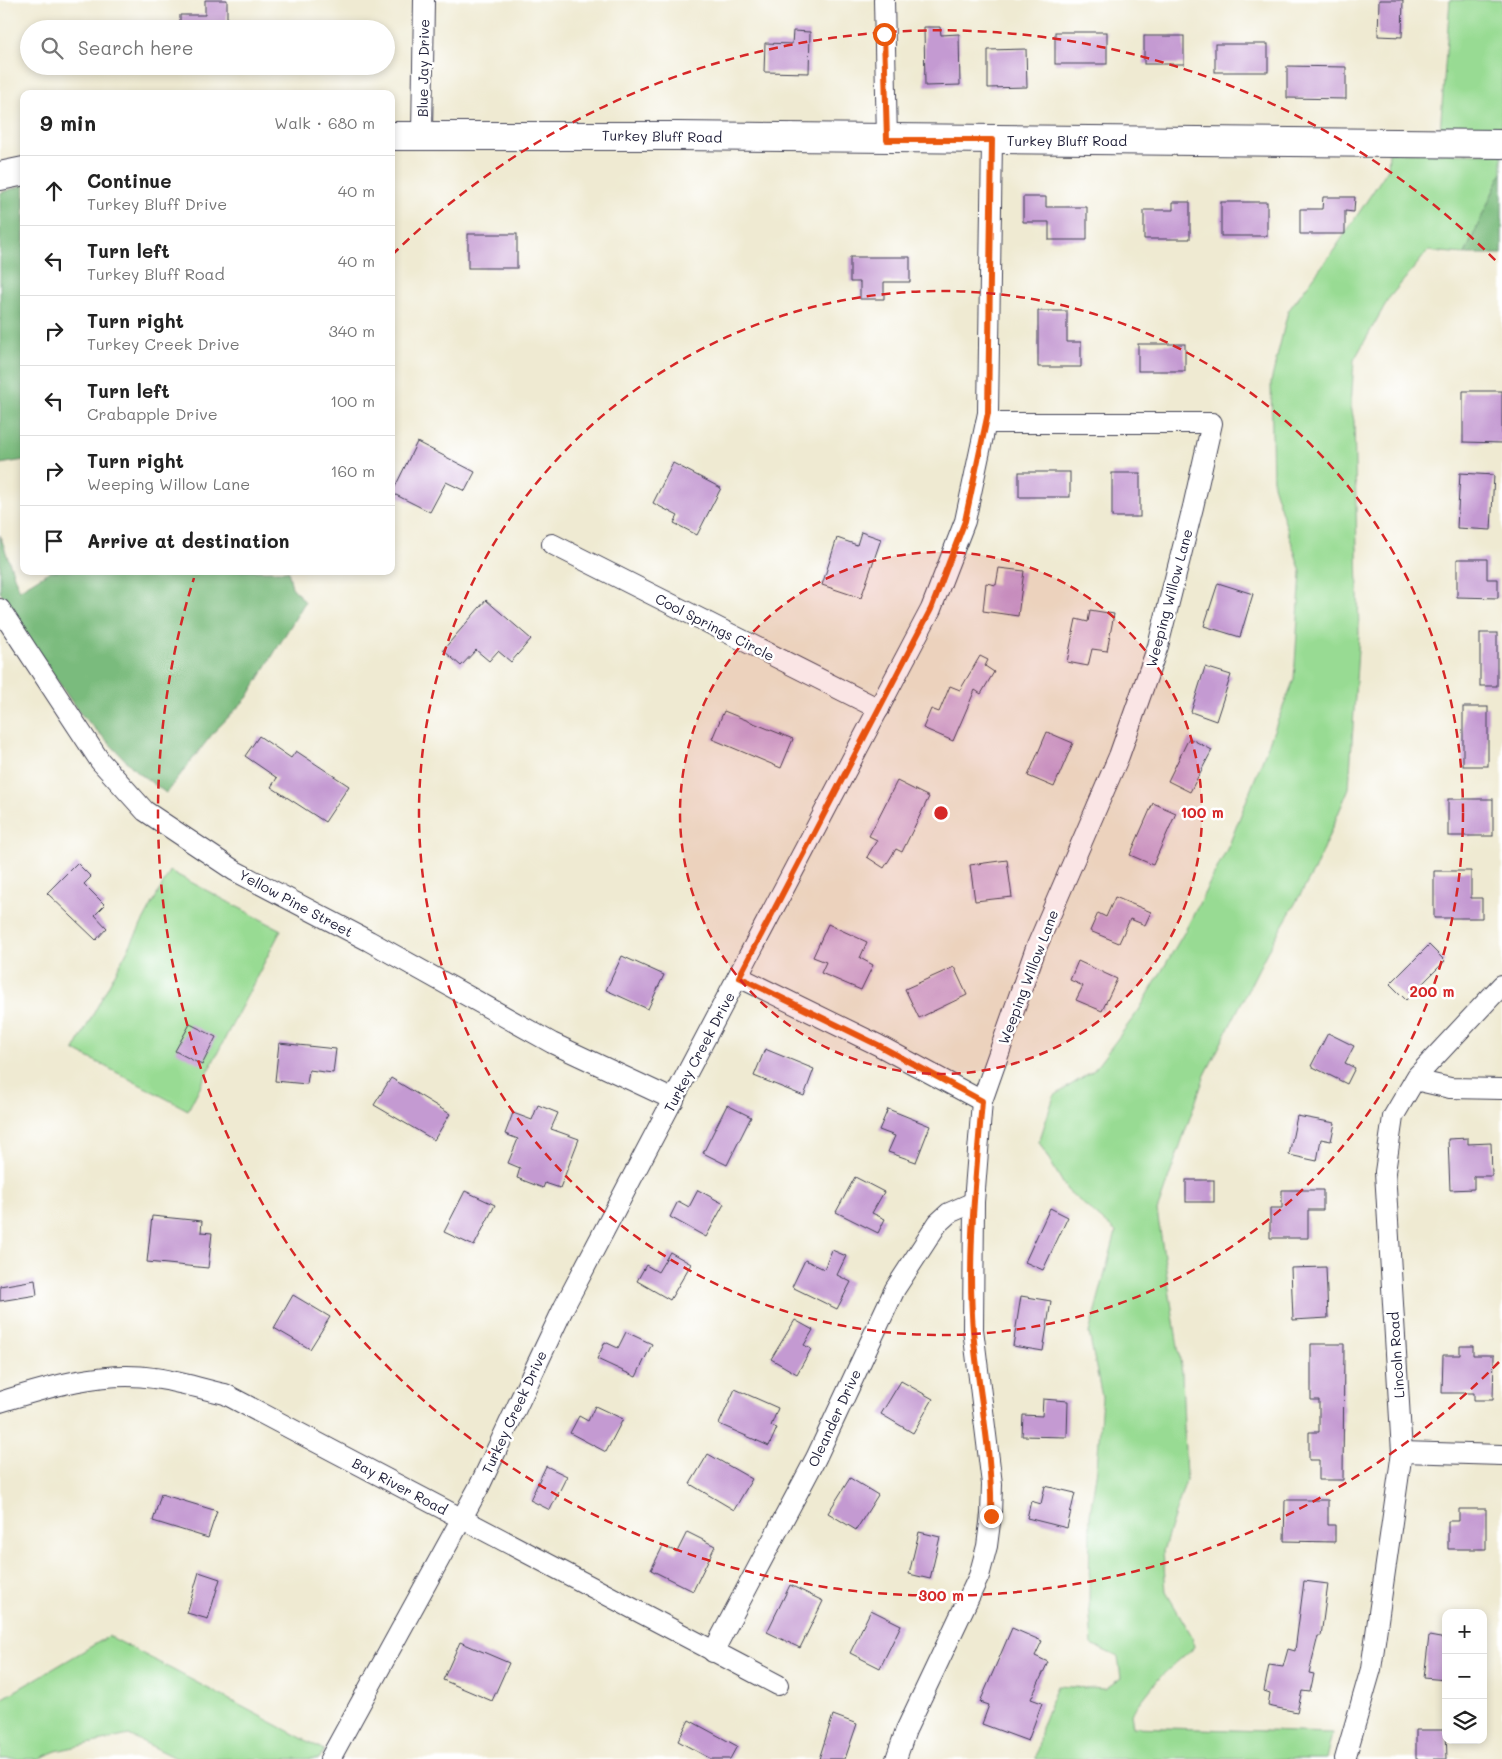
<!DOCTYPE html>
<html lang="en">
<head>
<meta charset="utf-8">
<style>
	:root { --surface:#fff; --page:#f6f6f6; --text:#222; --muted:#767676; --line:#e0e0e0 }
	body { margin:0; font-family:Mali,sans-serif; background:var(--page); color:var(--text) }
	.controls { position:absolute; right:15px; bottom:15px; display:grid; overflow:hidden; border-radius:10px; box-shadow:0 2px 8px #0003 }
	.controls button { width:45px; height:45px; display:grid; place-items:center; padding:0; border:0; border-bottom:1px solid var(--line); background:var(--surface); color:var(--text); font:25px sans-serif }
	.stop { position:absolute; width:15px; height:15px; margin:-11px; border:4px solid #ea580c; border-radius:50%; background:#fff }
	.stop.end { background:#ea580c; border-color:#fff; box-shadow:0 1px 5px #0008 }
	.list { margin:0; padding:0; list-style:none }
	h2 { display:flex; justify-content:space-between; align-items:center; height:65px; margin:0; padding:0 20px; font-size:21px }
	h2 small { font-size:16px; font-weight:400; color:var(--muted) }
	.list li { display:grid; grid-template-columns:32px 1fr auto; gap:15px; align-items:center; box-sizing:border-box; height:70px; padding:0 20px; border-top:1px solid var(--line) }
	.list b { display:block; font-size:19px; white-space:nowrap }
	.list p { margin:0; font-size:16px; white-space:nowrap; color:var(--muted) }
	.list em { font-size:16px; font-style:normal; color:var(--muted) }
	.icon { flex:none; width:28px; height:28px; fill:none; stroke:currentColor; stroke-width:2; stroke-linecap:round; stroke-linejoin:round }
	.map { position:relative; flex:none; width:1502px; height:1759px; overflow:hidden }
	.search { position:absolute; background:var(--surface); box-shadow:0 2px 8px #0003; left:20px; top:20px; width:375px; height:55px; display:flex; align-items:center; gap:12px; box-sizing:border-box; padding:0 18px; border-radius:28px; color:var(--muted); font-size:19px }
	.panel { position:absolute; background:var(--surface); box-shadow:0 2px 8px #0003; left:20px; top:90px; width:375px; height:485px; border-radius:10px }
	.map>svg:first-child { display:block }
</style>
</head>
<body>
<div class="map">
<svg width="1502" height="1759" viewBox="0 0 1502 1759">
	<rect width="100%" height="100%" fill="#fff"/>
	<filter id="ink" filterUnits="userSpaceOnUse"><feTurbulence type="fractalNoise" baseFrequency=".02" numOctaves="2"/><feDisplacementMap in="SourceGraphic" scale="10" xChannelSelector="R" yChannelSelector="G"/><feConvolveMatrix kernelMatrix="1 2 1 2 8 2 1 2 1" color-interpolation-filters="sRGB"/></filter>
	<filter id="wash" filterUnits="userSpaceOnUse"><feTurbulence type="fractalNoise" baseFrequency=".0096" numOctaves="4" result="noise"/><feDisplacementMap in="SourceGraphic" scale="20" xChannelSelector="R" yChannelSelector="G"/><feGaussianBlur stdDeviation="1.12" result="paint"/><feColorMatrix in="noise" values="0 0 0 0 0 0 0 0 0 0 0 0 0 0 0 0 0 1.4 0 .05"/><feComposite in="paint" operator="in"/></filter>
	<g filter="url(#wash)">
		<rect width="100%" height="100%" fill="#efead2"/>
		<!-- green -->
		<g fill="#98db93" stroke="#5d7e67">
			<path d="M1450 0H1502V133L1440 132Z"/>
			<path d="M1389 152 1502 154V172L1465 254 1428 251 1389 298 1354 360 1351 406 1354 421 1359 634 1349 788 1314 871 1266 954 1205 1075 1157 1211 1182 1373 1186 1480 1163 1551 1166 1592 1192 1636 1194 1647 1161 1676 1131 1714 1133 1727 1332 1733 1326 1759H1036L1041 1728 1057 1686 1105 1689 1121 1678 1118 1657 1092 1645 1089 1602 1090 1514 1097 1468 1102 1397 1089 1333 1116 1232 1067 1190 1039 1142 1054 1096 1094 1070 1139 1010 1185 931 1229 845 1294 679 1301 572 1273 485 1271 382 1288 311 1334 250 1388 169Z"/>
			<path d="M170 871 281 930 188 1110 74 1050Z"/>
			<path d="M109 1636 324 1750 319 1759H178L129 1735 56 1751 38 1759H0V1700Z"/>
		</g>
		<!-- forest -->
		<g fill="#7abb7d" stroke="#4e6e5c">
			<path d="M1502 172V254H1465Z"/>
			<path d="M24 185V460L0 464V193Z"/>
			<path d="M0 535 19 590 50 571H288L292 587 305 602 247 698 214 732 166 793 136 771 78 711 34 646 0 592Z"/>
		</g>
		<g id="blocks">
			<!-- building -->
			<g fill="#c49ad2">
				<path d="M205 0H227V29H180V15H205Z"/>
				<path d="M1379 0H1403L1402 37 1378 36Z"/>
				<path d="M924 27H940L941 35 959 34 960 85 925 86Z"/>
				<path d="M793 31 810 32 809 73 764 72 765 43 792 44Z"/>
				<rect x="1055" y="32" width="52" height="32"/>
				<rect x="1144" y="36" width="40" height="28"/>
				<rect x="1215" y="44" width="53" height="28"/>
				<path d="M1026 49 1027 87 988 88V50Z"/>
				<path d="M1287 66 1346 67V99L1287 98Z"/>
				<path d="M1023 197H1046V207H1087V240H1049V222H1023Z"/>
				<path d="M1323 197H1355L1354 212 1345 211V234H1300V209H1322Z"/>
				<path d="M1173 202H1190V239H1144V210H1173Z"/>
				<rect x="1221" y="202" width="46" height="34"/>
				<rect x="468" y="234" width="49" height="34"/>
				<path d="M850 257H910V282H884V299H860V282H850Z"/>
				<path d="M1038 311H1067V342H1081V367H1038Z"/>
				<rect x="1138" y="344" width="47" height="27"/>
				<path d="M1463 391H1502V443L1463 442Z"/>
				<path d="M417 442 475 472 465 491 446 482 430 512 392 493Z"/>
				<path d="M673 463 721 488 697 535 674 523 678 516 653 503Z"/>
				<rect x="1019" y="472" width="51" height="25"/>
				<rect x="1112" y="473" width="28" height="44"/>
				<path d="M1460 473 1494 475 1491 530 1457 528Z"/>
				<path d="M861 532 881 539 861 598 822 585 837 538 857 545Z"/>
				<path d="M1457 559H1487V579H1498V598L1457 597Z"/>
				<path d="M999 568 1024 571 1018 616 983 611 986 583 996 585Z"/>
				<path d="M1218 583 1253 594 1240 637 1204 626Z"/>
				<path d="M486 600 531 639 511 662 498 651 489 661 476 650 461 666 443 650Z"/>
				<path d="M1090 610 1114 614 1107 651 1092 649 1088 666 1067 662 1076 619 1088 622Z"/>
				<rect x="1480" y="633" width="17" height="53"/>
				<path d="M980 656 988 660 985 666 994 672 981 694 975 690 953 741 923 728 931 709 939 712 950 686 960 690Z"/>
				<path d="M1205 667 1231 675 1216 721 1191 712Z"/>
				<rect x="1463" y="707" width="25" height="59"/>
				<path d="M724 711 793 739 781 768 712 739Z"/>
				<path d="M1047 732 1073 743 1054 787 1028 776Z"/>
				<path d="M259 736 291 758 296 751 349 786 325 822 271 787 277 778 245 756Z"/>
				<path d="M1189 738 1212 750 1190 792 1168 781Z"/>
				<path d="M897 781 929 797 902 852 896 849 884 868 867 857 877 840 869 836Z"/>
				<rect x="1448" y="799" width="45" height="37"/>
				<path d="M1153 803 1176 813 1153 865 1130 855Z"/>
				<path d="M1007 860 1012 897 975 901 970 865Z"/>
				<path d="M77 863 91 877 84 884 105 905 95 915 107 928 96 940 47 893Z"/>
				<path d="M1434 871H1471V898H1482V918H1434Z"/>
				<path d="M1115 897 1151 912 1145 925 1130 919 1119 943 1090 931 1098 913 1106 917Z"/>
				<path d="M828 924 867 942 860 958 873 965 861 990 821 973 826 962 813 957Z"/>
				<path d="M1429 945 1445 961 1406 1000 1390 984Z"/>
				<path d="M622 956 664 975 648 1009 606 990Z"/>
				<path d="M1078 961 1117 979 1102 1011 1076 1000 1083 986 1070 980Z"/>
				<path d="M954 967 967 995 919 1018 905 989Z"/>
				<path d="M190 1024 216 1037 202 1065 175 1051Z"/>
				<path d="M1328 1033 1354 1046 1345 1063 1355 1068 1347 1084 1311 1066Z"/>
				<path d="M279 1043 336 1049 333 1073 309 1070 307 1084 275 1081Z"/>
				<path d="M765 1049 814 1069 804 1096 754 1076Z"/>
				<path d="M391 1078 450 1114 434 1140 374 1105Z"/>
				<path d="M538 1105 558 1113 551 1129 579 1139 560 1188 545 1183 543 1188 517 1178 520 1168 508 1163 518 1139 505 1134 513 1113 532 1120Z"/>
				<path d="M727 1105 751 1117 727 1165 703 1153Z"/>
				<path d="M888 1109 930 1126 916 1162 888 1152 895 1136 879 1130Z"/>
				<path d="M1297 1116 1335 1123 1331 1141 1321 1139 1317 1161 1289 1155Z"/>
				<path d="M1468 1138V1144L1491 1143 1492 1176H1474V1189L1450 1190 1448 1139Z"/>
				<path d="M855 1177 884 1192 872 1213 885 1219 878 1233 836 1212Z"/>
				<rect x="1186" y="1180" width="28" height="22"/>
				<path d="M698 1190 724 1204 706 1237 670 1217 678 1201 689 1207Z"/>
				<path d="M1282 1190H1323V1210H1308V1238H1270V1208H1282Z"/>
				<path d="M465 1191 495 1205 474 1246 444 1232Z"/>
				<path d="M1050 1208 1068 1217 1043 1270 1025 1262Z"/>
				<path d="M152 1216 202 1221 201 1232 212 1233 208 1268 147 1262Z"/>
				<path d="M832 1250 846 1256 837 1275 851 1282 837 1309 792 1287 805 1260 824 1269Z"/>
				<path d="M670 1252 691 1264 670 1300 637 1281 646 1265 658 1272Z"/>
				<path d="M1326 1267 1328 1318 1293 1320 1291 1268Z"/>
				<path d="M35 1280 37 1295 0 1301V1286Z"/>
				<path d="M293 1295 330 1317 310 1349 274 1328Z"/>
				<path d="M1021 1296 1051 1301 1043 1351 1013 1346Z"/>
				<path d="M795 1320 813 1330 804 1345 811 1349 797 1374 771 1359Z"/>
				<path d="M626 1332 652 1344 636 1377 597 1359 605 1342 618 1348Z"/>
				<path d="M1311 1344H1344L1343 1480H1319V1460H1309V1432H1319V1400H1311Z"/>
				<path d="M1460 1346H1473V1355H1494L1493 1400H1474V1393H1442L1443 1355H1460Z"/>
				<path d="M901 1381 933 1399 913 1433 881 1414Z"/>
				<path d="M735 1389 778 1408 771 1426 777 1428 769 1446 719 1424Z"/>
				<path d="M1043 1399 1068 1401 1067 1437 1022 1436 1023 1415 1042 1416Z"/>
				<path d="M595 1406 623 1419 606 1452 570 1433 579 1416 588 1421Z"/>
				<path d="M708 1454 752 1479 734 1510 690 1484Z"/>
				<path d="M546 1466 567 1476 550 1510 530 1500Z"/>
				<path d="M850 1478 878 1495 856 1530 828 1513Z"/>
				<path d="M1045 1486 1075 1493 1067 1528 1027 1518 1031 1501 1041 1504Z"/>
				<path d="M161 1494 217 1511 208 1538 153 1521Z"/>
				<path d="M1285 1500H1328V1525H1335V1542L1284 1541Z"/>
				<path d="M1459 1509H1486V1549H1448V1521H1459Z"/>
				<path d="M687 1532 715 1546 693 1591 651 1570 663 1546 677 1552Z"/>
				<path d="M919 1532 940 1537 930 1579 909 1574Z"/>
				<path d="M199 1572 220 1579 208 1619 187 1613Z"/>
				<path d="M1304 1581 1328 1584 1321 1636H1318L1309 1673 1314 1674 1310 1692 1302 1691 1297 1712 1268 1706 1270 1693 1264 1691 1269 1665 1283 1667 1288 1649 1295 1651Z"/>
				<path d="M790 1585 823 1601 800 1648 767 1632Z"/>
				<path d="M871 1610 901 1625 880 1668 850 1653Z"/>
				<path d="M1012 1628 1042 1641 1035 1656 1048 1662 1031 1699 1042 1703 1028 1741 982 1724 989 1705 980 1702Z"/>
				<path d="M1429 1636 1446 1639V1680L1424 1678Z"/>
				<path d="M460 1642 509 1663 492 1701 443 1680Z"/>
				<path d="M833 1715 857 1724 845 1759H819Z"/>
				<path d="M689 1720 737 1746 730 1759H711L678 1741Z"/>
				<path d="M1416 1730H1446L1447 1759H1416Z"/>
			</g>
		</g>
	</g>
	<g filter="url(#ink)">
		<use href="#blocks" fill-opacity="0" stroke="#414052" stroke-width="1"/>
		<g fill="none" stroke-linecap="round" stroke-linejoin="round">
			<defs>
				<g id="street">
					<path d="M884 0 887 140"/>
					<path d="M422 135 424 0"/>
					<path d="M552 544 879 709"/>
					<path d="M0 609 100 761 145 811 235 871 369 941 552 1043 674 1100"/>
					<path d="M739 977 878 1045 982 1101"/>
					<path d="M1415 1080 1450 1088 1502 1089"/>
					<path d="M0 1402C48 1387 103 1370 154 1378 178 1381 201 1389 225 1394L778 1685"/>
					<path d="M1402 1452 1502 1455"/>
					<path d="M713 1652 816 1458 895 1289 938 1223 949 1213 974 1202"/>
					<path d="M330 1759 479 1487 564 1307 931 609 965 521 988 413 992 140"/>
					<path d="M896 1759 906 1730 979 1576 987 1546 991 1515 992 1484 973 1329 974 1202 982 1101 1036 948 1119 756 1158 646 1193 507 1212 423H986"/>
					<path d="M1345 1759 1371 1669 1402 1452 1385 1172 1393 1117 1417 1076 1502 985"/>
				</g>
				<g id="secondary">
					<path d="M391 136H677L1502 144"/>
					<path d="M0 176 24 171"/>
				</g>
			</defs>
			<!-- street casing -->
			<use href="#street" stroke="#414052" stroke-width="22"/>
			<!-- secondary casing -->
			<use href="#secondary" stroke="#414052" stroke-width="30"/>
			<!-- street -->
			<use href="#street" stroke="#fff" stroke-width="20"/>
			<!-- secondary -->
			<use href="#secondary" stroke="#fff" stroke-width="28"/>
		</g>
	</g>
	<g fill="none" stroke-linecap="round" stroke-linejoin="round" filter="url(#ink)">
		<!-- route -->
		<path stroke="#ea580c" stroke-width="6" d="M884 34 887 140H992L988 413 965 521 931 609 739 977 878 1045 982 1101C976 1177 967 1254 973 1330 978 1392 993 1453 991 1516"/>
	</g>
	<!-- distance rings -->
	<circle cx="941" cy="813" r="261" fill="#d62828" fill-opacity=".12"/>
	<g fill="none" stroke="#d62828" stroke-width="2.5" stroke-dasharray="9 6">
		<circle cx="941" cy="813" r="261"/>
		<circle cx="941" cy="813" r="522"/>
		<path d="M1499 1362A783 783 0 0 1 194 578M392 255A783 783 0 0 1 1499 264"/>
	</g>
	<g text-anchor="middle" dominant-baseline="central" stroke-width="5" stroke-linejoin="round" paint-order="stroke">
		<!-- street labels -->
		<g font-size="14" fill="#22223b" stroke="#fff">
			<text transform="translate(423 68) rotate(-89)">Blue Jay Drive</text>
			<text transform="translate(662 136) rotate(1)">Turkey Bluff Road</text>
			<text x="1067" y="140">Turkey Bluff Road</text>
			<text transform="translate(1169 598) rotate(-75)">Weeping Willow Lane</text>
			<text transform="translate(715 627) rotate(27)">Cool Springs Circle</text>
			<text transform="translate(296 903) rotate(28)">Yellow Pine Street</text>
			<text transform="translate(1028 977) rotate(-69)">Weeping Willow Lane</text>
			<text transform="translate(699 1052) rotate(-62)">Turkey Creek Drive</text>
			<text transform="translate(1396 1355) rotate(-94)">Lincoln Road</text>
			<text transform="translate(514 1412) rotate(-65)">Turkey Creek Drive</text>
			<text transform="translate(834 1418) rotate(-65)">Oleander Drive</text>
			<text transform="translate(400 1486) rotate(28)">Bay River Road</text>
		</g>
	</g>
	<circle cx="941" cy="813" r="8" fill="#d62828" stroke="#fff" stroke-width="2.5"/>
	<g font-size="15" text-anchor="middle" font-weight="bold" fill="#d62828" stroke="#fff" stroke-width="5" stroke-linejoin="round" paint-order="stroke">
		<text x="1202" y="818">100 m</text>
		<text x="1432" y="997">200 m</text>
		<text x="941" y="1601">300 m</text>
	</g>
</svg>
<div class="controls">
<button>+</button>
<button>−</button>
<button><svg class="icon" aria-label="layers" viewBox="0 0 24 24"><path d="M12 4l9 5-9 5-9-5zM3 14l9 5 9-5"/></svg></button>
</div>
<div class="stop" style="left:884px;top:34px"></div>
<div class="stop end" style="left:991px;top:1516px"></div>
<div class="search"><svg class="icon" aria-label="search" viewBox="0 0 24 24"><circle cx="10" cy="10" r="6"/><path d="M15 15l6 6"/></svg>Search here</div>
<section class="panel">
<h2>9 min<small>Walk · 680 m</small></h2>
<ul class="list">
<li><svg class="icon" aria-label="ahead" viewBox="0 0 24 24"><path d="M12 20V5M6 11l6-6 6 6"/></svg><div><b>Continue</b><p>Turkey Bluff Drive</p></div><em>40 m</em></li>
<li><svg class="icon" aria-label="left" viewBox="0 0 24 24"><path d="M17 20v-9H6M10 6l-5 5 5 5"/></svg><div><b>Turn left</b><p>Turkey Bluff Road</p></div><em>40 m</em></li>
<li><svg class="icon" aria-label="right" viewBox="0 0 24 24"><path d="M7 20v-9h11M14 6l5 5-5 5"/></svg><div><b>Turn right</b><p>Turkey Creek Drive</p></div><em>340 m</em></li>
<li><svg class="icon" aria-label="left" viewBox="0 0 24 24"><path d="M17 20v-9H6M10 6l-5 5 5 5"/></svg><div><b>Turn left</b><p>Crabapple Drive</p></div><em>100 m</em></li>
<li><svg class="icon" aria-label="right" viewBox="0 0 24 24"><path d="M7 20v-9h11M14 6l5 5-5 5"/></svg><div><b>Turn right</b><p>Weeping Willow Lane</p></div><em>160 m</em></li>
<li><svg class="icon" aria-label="arrive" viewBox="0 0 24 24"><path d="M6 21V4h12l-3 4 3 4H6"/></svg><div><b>Arrive at destination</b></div></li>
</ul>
</section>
</div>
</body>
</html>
